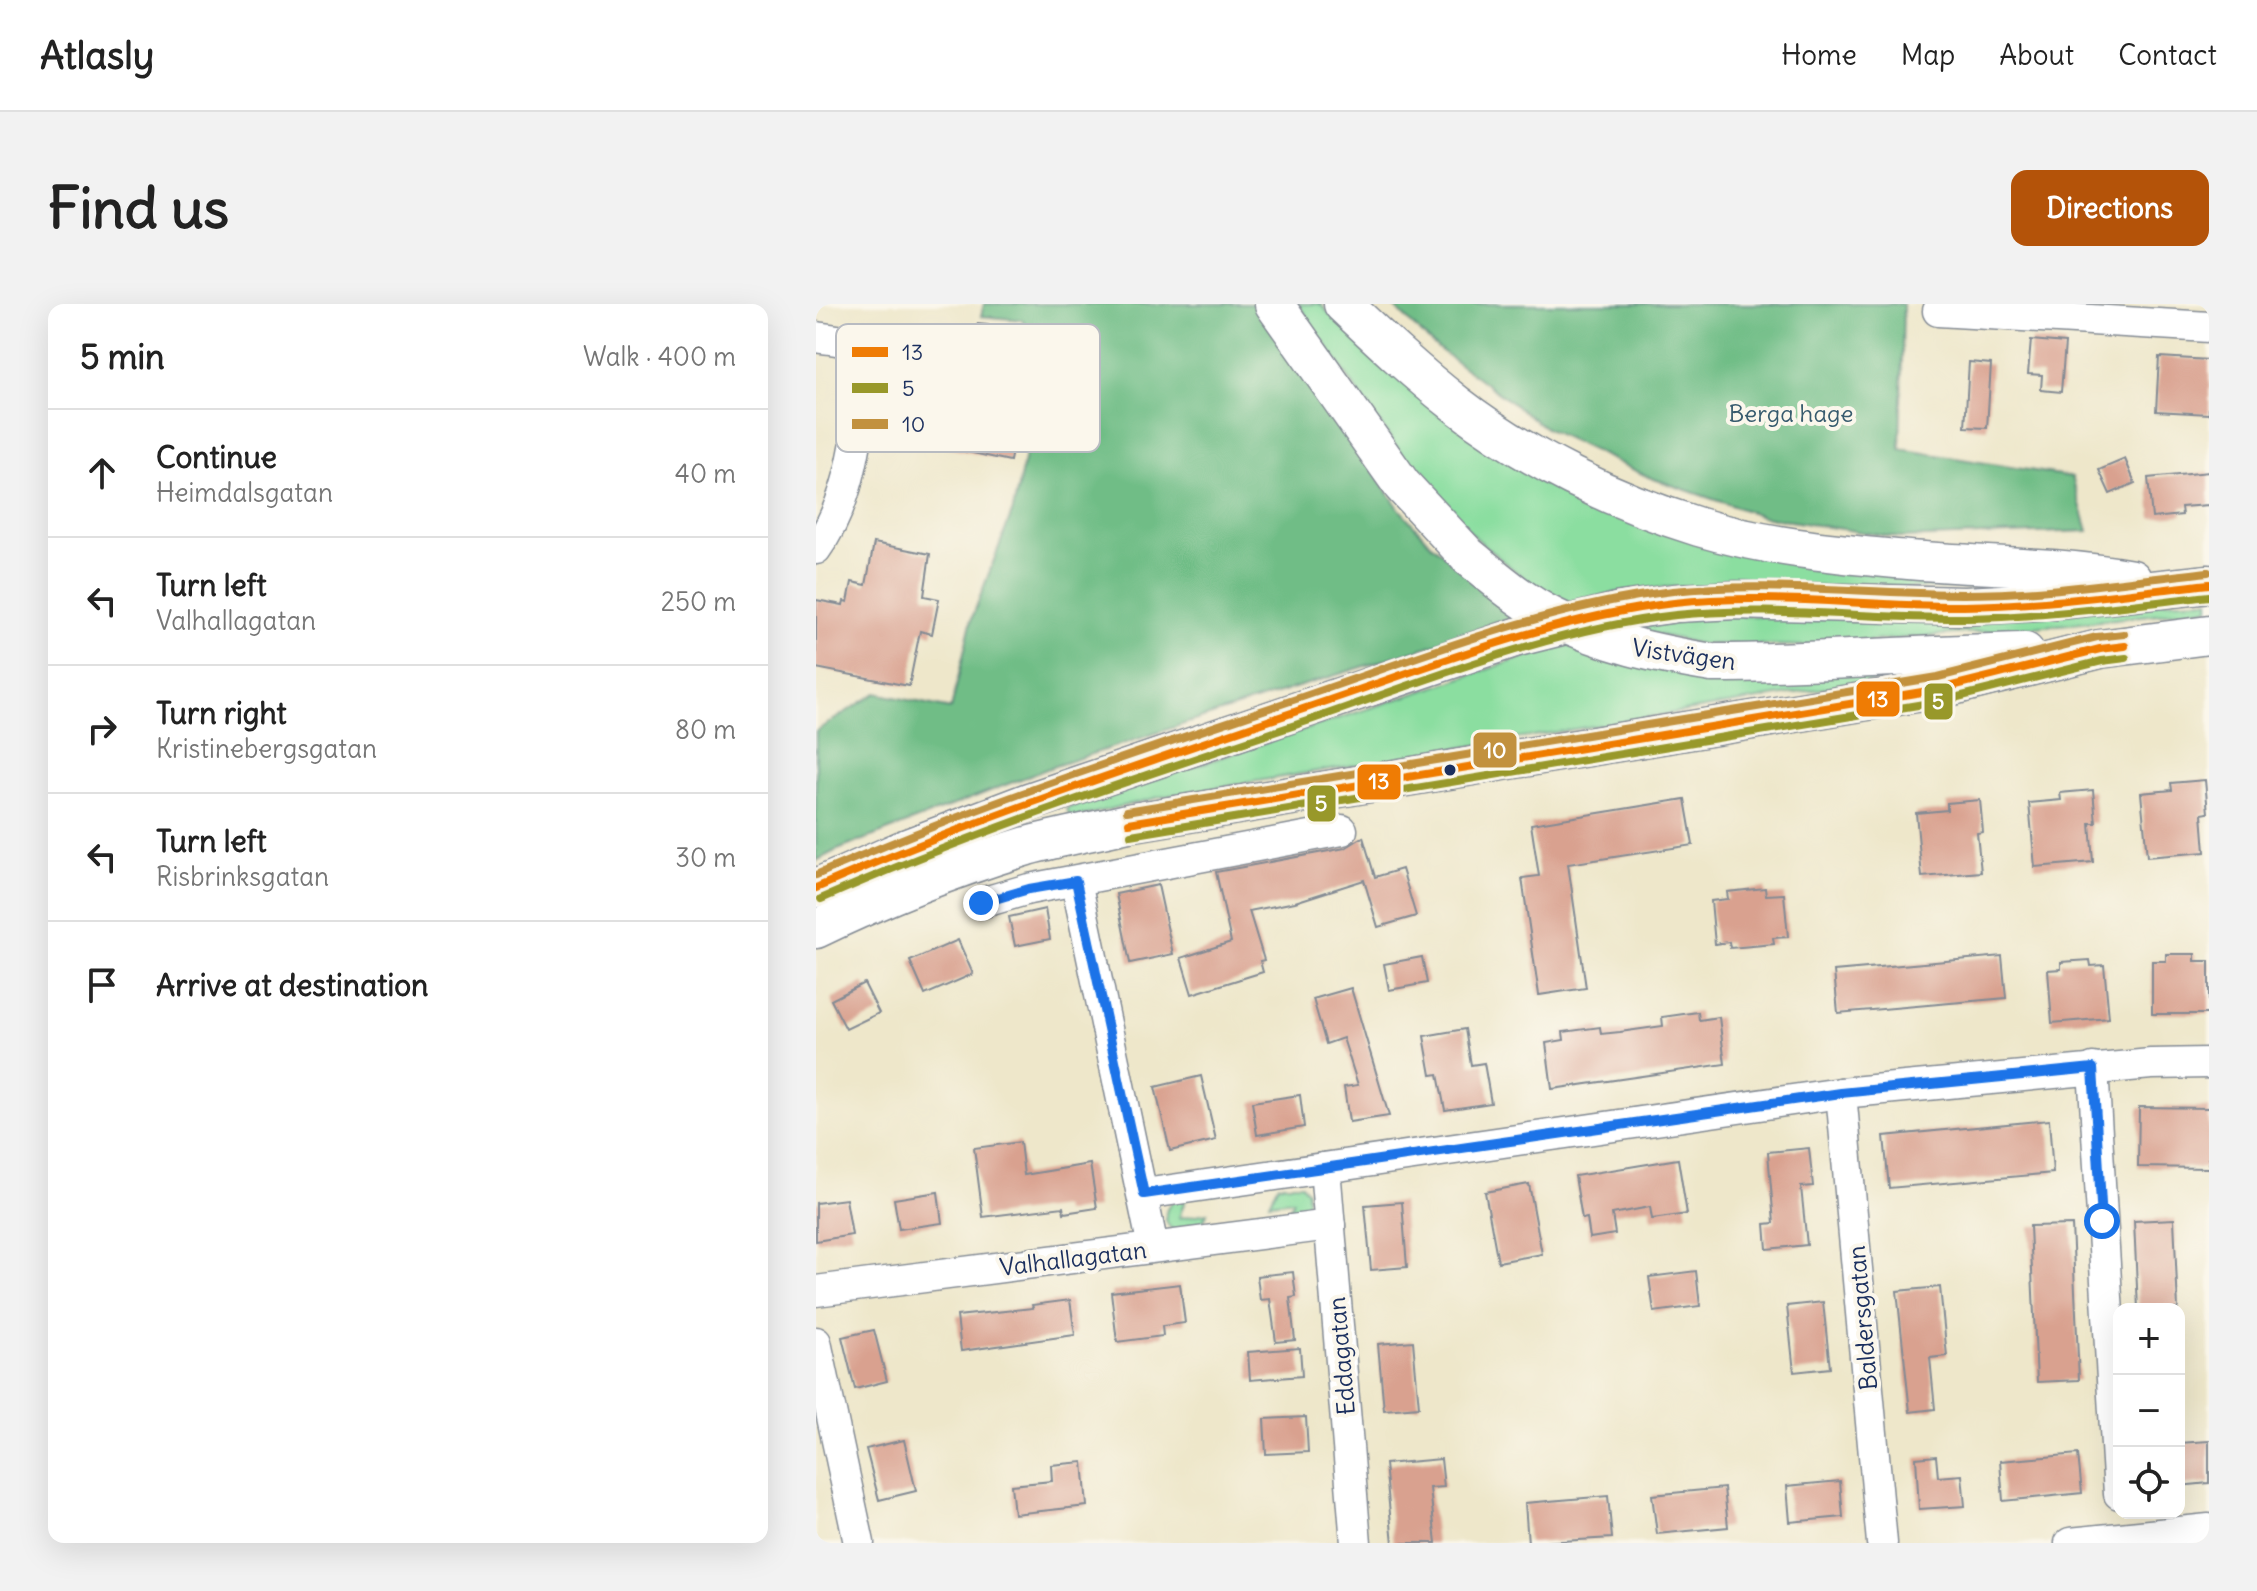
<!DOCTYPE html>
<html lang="en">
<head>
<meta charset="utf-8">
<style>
	:root { --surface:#fff; --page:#f2f2f2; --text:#222; --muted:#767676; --line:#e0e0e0; --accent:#b45309 }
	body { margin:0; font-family:Delius,sans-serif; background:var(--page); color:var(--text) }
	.controls { position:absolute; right:24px; bottom:24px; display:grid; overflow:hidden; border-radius:16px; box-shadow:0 8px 32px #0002 }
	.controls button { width:72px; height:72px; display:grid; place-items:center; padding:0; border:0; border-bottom:2px solid var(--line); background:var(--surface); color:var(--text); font:40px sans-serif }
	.stop { position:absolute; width:24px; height:24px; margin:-18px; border:6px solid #1a73e8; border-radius:50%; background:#fff }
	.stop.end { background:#1a73e8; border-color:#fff; box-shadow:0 2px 8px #0008 }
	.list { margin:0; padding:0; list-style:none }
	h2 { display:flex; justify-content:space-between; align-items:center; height:104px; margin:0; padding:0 32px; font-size:34px }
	h2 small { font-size:26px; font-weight:400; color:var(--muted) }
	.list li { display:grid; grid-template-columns:52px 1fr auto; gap:24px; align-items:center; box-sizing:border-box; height:128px; padding:0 32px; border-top:2px solid var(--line) }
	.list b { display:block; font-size:30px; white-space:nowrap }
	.list p { margin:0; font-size:26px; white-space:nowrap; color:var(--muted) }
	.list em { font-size:26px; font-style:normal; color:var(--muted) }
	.icon { flex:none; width:44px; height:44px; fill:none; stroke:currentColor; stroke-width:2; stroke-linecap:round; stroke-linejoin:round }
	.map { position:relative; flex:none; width:1393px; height:1239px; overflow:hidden; border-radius:16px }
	header { display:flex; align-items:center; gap:48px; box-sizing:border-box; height:112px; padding:0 40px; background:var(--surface); border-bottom:2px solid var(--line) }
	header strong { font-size:38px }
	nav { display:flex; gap:44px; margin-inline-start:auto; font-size:28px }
	.intro { display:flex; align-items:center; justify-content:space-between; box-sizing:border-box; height:192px; padding:0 48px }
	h1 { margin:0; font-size:56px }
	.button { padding:20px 36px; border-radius:16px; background:var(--accent); color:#fff; font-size:28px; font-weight:700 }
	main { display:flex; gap:48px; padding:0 48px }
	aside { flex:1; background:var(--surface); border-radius:16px; box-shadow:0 8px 32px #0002 }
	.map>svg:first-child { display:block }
</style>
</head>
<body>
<header>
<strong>Atlasly</strong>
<nav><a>Home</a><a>Map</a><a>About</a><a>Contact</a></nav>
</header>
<div class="intro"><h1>Find us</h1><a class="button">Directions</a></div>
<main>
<aside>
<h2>5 min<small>Walk · 400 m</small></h2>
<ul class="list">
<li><svg class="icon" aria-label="ahead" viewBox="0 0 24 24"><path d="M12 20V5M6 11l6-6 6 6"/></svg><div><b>Continue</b><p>Heimdalsgatan</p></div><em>40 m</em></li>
<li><svg class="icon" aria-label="left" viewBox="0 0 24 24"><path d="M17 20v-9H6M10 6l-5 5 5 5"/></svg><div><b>Turn left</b><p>Valhallagatan</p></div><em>250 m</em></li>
<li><svg class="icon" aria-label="right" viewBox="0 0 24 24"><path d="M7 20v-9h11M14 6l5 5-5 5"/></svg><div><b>Turn right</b><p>Kristinebergsgatan</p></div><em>80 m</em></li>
<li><svg class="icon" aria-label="left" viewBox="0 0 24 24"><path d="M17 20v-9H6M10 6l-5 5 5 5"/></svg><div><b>Turn left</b><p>Risbrinksgatan</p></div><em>30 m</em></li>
<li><svg class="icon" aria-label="arrive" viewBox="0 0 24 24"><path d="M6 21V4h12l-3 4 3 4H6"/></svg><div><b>Arrive at destination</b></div></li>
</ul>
</aside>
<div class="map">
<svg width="1393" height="1239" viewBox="0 0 1393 1239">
	<rect width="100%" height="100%" fill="#fbf7ec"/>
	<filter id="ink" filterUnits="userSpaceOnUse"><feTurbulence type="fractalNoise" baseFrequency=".0125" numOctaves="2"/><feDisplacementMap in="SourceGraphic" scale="16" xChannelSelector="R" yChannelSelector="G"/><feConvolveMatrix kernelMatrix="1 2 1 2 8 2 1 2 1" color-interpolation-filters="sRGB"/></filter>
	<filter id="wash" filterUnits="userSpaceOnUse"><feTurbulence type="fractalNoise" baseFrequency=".006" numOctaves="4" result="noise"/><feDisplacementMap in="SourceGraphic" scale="32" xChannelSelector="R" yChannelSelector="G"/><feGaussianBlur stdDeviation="1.8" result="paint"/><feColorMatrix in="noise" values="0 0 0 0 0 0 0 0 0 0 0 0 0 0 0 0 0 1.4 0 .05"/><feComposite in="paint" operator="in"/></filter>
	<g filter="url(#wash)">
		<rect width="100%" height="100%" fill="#eee7ca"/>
		<!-- green -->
		<g fill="#8bdea0" stroke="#53867f" stroke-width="2">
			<path d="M482 0H504L523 19 741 180 1225 281 1156 284 852 283 798 289 755 303C626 233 563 115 482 0Z"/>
			<path d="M1393 296V304L1265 319 997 342 884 340 804 322 846 315Z"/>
			<path d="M758 337 1115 367 344 493 254 515 251 504Z"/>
			<path d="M462 880H485L491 887V904L485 910 470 915 477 896 453 899Z"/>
			<path d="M370 893 363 914 391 909 383 928C377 928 369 929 363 928 348 926 345 906 357 898 361 895 366 894 370 893Z"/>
		</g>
		<!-- forest -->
		<g fill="#70bd86" stroke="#467672" stroke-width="2">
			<path d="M168 0H438L467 37 585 207 615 240 708 313 488 381 236 463 19 547 0 557V427L60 389 135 405 156 314 197 206 216 120 207 16 165 12Z"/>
			<path d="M575 0H1087L1084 145 1256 173 1272 227 1083 234 949 213 835 174 731 125 615 39Z"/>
		</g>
		<g id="blocks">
			<!-- building -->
			<g fill="#d9a18f">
				<path d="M161 20 182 22 191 114H202L194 157 110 139 114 116 94 109 92 73 129 82 138 76 157 73Z"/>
				<path d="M1215 36 1249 39 1245 88 1225 86 1226 71 1212 70Z"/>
				<path d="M1343 53 1393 56V110L1340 107Z"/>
				<path d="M1153 58 1175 60 1171 124 1149 123Z"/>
				<path d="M1309 155 1319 179 1294 190 1283 166Z"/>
				<path d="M1393 168V201L1365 203 1366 211 1336 214 1332 174Z"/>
				<path d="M58 239 114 250 108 292 123 295 116 330 104 327 93 382 0 364V296L27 301 28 297 32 298 36 278 50 281Z"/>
				<path d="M1389 476 1392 509 1386 510 1389 548 1331 553 1325 489 1356 486 1355 479Z"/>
				<path d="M1277 486 1280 519H1274L1277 558 1219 563 1213 499 1245 496 1244 489Z"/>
				<path d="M869 495 877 541 752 560 770 684 723 691 706 574 723 572 715 520Z"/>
				<path d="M1164 496 1167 528 1161 529 1165 568 1106 573 1100 509 1131 506V499Z"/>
				<path d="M547 533 559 573 586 565 600 612 562 623 548 576 479 598 433 607 448 656 444 657 447 668 376 690 365 654 415 638 400 568 529 544Z"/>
				<path d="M342 581 357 650 314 659 300 590Z"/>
				<path d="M949 584 950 591 968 590 972 633 957 634 958 640 914 644 913 638 899 640 895 597 912 595 911 588Z"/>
				<path d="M229 605 234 635 199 642 193 613Z"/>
				<path d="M142 636 157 670 109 691 94 657Z"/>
				<path d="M1350 650H1379V657H1393V710H1336V657H1350Z"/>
				<path d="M1186 652 1190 694 1022 709 1018 667Z"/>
				<path d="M606 653 611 679 573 686 568 660Z"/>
				<path d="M1274 656 1275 662 1288 661 1293 714 1236 719 1232 666 1245 665V658Z"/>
				<path d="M48 679 63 709 30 725 15 696Z"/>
				<path d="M535 684 573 812 533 818 528 783 542 781 527 734 510 740 497 695Z"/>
				<path d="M882 708 883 716 903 713 909 760 736 785 730 739 748 736 747 728 784 723 785 730 804 728 847 722 846 713Z"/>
				<path d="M649 725 655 761 668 759 675 799 629 806 622 770 615 771 608 732Z"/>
				<path d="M385 772 400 836 354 847 339 783Z"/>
				<path d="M484 791 488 823 441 831 436 798Z"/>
				<path d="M1323 803 1393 804V864L1322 863Z"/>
				<path d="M1233 816 1237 869 1073 884 1068 832Z"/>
				<path d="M204 838 208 871 274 860 281 904 248 909 247 903 167 913 158 844Z"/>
				<path d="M993 844 997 882 985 883 991 941 951 945 949 920 958 919 952 848Z"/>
				<path d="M862 855 871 910 836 915 834 903 796 910 799 930 774 934 771 914 766 915 759 872Z"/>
				<path d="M713 880 726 950 682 958 669 888Z"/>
				<path d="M122 888 126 919 83 925 78 895Z"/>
				<path d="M30 895 36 931 0 937V899Z"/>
				<path d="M586 898 591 963 555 966 549 901Z"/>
				<path d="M1358 915 1362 1005H1322L1318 917Z"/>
				<path d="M1256 921 1263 1076 1221 1078 1214 922Z"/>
				<path d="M880 967 884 1002 838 1008 833 973Z"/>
				<path d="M477 968 480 993 474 994 479 1036 460 1038 454 995 444 996 441 972Z"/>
				<path d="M364 980 369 1019 346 1022 347 1032 301 1038 295 988Z"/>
				<path d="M1124 983 1131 1052 1114 1054 1119 1105 1094 1108 1081 987Z"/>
				<path d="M254 996 259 1031 145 1047 141 1012 217 1004 216 1001Z"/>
				<path d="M1007 998 1014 1064 978 1068 971 1002Z"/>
				<path d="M58 1026 71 1077 39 1085 26 1033Z"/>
				<path d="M597 1037 603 1103 568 1106 562 1040Z"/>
				<path d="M484 1044 486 1072 434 1076 432 1048Z"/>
				<path d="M490 1113 492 1148 450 1150 448 1115Z"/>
				<path d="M88 1136 100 1187 63 1196 50 1145Z"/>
				<path d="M1393 1137V1179L1363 1182V1139Z"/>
				<path d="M1262 1150 1266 1189 1187 1197 1184 1157Z"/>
				<path d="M1120 1152 1122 1173 1146 1171 1149 1202 1103 1205 1100 1154Z"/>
				<path d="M625 1155 628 1183 614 1184 620 1239H577L569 1160Z"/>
				<path d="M267 1158 271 1202 198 1210 195 1181 236 1177 235 1161Z"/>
				<path d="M1024 1177 1027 1213 974 1218 971 1182Z"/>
				<path d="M908 1184 912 1223 841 1230 836 1191Z"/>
				<path d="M792 1192 796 1234 712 1239 709 1199Z"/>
			</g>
		</g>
	</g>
	<g filter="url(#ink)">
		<use href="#blocks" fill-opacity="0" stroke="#848b94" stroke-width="2"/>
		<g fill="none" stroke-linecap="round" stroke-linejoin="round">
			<defs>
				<g id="minor">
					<path d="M1122 7 1393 23"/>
					<path d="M0 33C20 37 45 35 53 56 42 119 39 192 0 245"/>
					<path d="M260 577 337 943"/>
					<path d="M165 599 213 585 526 526"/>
					<path d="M1277 764 1303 1190"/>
					<path d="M1025 789 1066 1239"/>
					<path d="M509 864 540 1239"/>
					<path d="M328 890 1025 789 1335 760 1393 759"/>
					<path d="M0 987 514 921"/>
					<path d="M0 1038 43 1239"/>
					<path d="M1254 1239 1393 1225"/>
				</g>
				<g id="major">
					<path d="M458 0 586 181 652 252"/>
					<path d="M527 0C564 35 600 69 640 100 711 155 798 197 883 223 946 242 1015 249 1080 255 1159 262 1238 261 1316 275"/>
					<path d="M896 359C1001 359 1105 350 1209 348"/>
					<path d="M0 584 89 545 213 498 701 333 805 307 861 299 920 296 1149 302 1224 298 1393 280"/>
					<path d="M0 625C68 592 138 564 211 542 244 533 279 527 312 519L1124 385 1284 345 1393 331"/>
				</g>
			</defs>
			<!-- minor casing -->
			<use href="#minor" stroke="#848b94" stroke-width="33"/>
			<!-- major casing -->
			<use href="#major" stroke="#848b94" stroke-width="41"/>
			<!-- minor -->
			<use href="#minor" stroke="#fff" stroke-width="30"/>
			<!-- major -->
			<use href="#major" stroke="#fff" stroke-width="38"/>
			<defs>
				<path id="major-bridge" d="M652 252C679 274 706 298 737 313 788 339 841 350 896 359"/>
			</defs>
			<!-- major-bridge casing -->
			<use href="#major-bridge" stroke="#848b94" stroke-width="41" stroke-linecap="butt"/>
			<!-- major-bridge -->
			<use href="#major-bridge" stroke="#fff" stroke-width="38"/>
			<defs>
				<g id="bus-1">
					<path d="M313 519 1124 385 1284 345 1309 342"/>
					<path d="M0 584C162 513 329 459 496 402 615 362 733 314 858 299 954 288 1052 303 1148 302 1230 301 1312 289 1393 280"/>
				</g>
				<g id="bus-2">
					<path d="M315 531 1126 397 1286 357 1310 354"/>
					<path d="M5 595C166 524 333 470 500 414 617 374 736 325 860 311 955 301 1053 315 1149 314 1230 313 1312 301 1393 292"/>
				</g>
				<g id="bus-3">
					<path d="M311 507 1122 373 1281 333 1308 330"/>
					<path d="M0 571C159 501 324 448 489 392 609 351 731 302 857 287 953 277 1051 290 1147 290 1228 290 1311 277 1392 268"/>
				</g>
			</defs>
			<!-- bus-1 casing -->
			<use href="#bus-1" stroke="#fbf7ec" stroke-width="14"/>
			<!-- bus-2 casing -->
			<use href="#bus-2" stroke="#fbf7ec" stroke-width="14"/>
			<!-- bus-3 casing -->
			<use href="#bus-3" stroke="#fbf7ec" stroke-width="14"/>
			<!-- bus-1 -->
			<use href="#bus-1" stroke="#ef7c04" stroke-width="8"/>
			<!-- bus-2 -->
			<use href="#bus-2" stroke="#98982a" stroke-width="8"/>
			<!-- bus-3 -->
			<use href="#bus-3" stroke="#c2913e" stroke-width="8"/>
		</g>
	</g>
	<g fill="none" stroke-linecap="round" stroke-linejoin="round" filter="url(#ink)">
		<!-- route -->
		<path stroke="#1a73e8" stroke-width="10" d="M165 599 213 585 260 577 328 890 1025 789 1277 764 1286 917"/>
	</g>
	<!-- markers -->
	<circle fill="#1b2f5e" stroke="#fbf7ec" stroke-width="3" cx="634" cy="466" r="7"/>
	<g text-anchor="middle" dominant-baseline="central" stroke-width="8" stroke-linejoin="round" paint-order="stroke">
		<!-- park labels -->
		<g font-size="24" fill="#375b6e" stroke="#fbf7ec">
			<text x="975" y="109">Berga hage</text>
		</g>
		<!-- street labels -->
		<g font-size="24" fill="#1b2f5e" stroke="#fbf7ec">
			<text transform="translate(868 350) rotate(8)">Vistvägen</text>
			<text transform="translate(257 954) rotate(-7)">Valhallagatan</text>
			<text transform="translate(1046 1014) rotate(-95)">Baldersgatan</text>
			<text transform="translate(525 1052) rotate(-95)">Eddagatan</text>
		</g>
	</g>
	<!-- legend -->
	<rect x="20" y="20" width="264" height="128" rx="12" fill="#fbf7ec" stroke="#b8bbc1" stroke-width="2"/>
	<rect x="36" y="43" width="36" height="10" fill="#ef7c04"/>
	<rect x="36" y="79" width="36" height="10" fill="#98982a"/>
	<rect x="36" y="115" width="36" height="10" fill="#c2913e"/>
	<g font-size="22" fill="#1b2f5e">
		<text x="86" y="56">13</text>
		<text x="86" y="92">5</text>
		<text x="86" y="128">10</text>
	</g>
	<g stroke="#fbf7ec" stroke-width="3">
		<rect x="1039" y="376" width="46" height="38" rx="8" fill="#ef7c04"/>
		<rect x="1107" y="378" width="31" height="39" rx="8" fill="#98982a"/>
		<rect x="656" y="427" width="46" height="38" rx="8" fill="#c2913e"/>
		<rect x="540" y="459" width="46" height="38" rx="8" fill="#ef7c04"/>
		<rect x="490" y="480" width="31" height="39" rx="8" fill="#98982a"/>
	</g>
	<g font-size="22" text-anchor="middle" font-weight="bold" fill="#fff">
		<text x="1062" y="403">13</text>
		<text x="1122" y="405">5</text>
		<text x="679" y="454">10</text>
		<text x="563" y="485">13</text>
		<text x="505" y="507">5</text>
	</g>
</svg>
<div class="controls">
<button>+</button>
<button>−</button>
<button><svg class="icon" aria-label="locate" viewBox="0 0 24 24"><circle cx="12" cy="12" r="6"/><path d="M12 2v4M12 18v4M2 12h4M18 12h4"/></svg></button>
</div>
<div class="stop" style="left:1286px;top:917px"></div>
<div class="stop end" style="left:165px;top:599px"></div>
</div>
</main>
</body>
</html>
